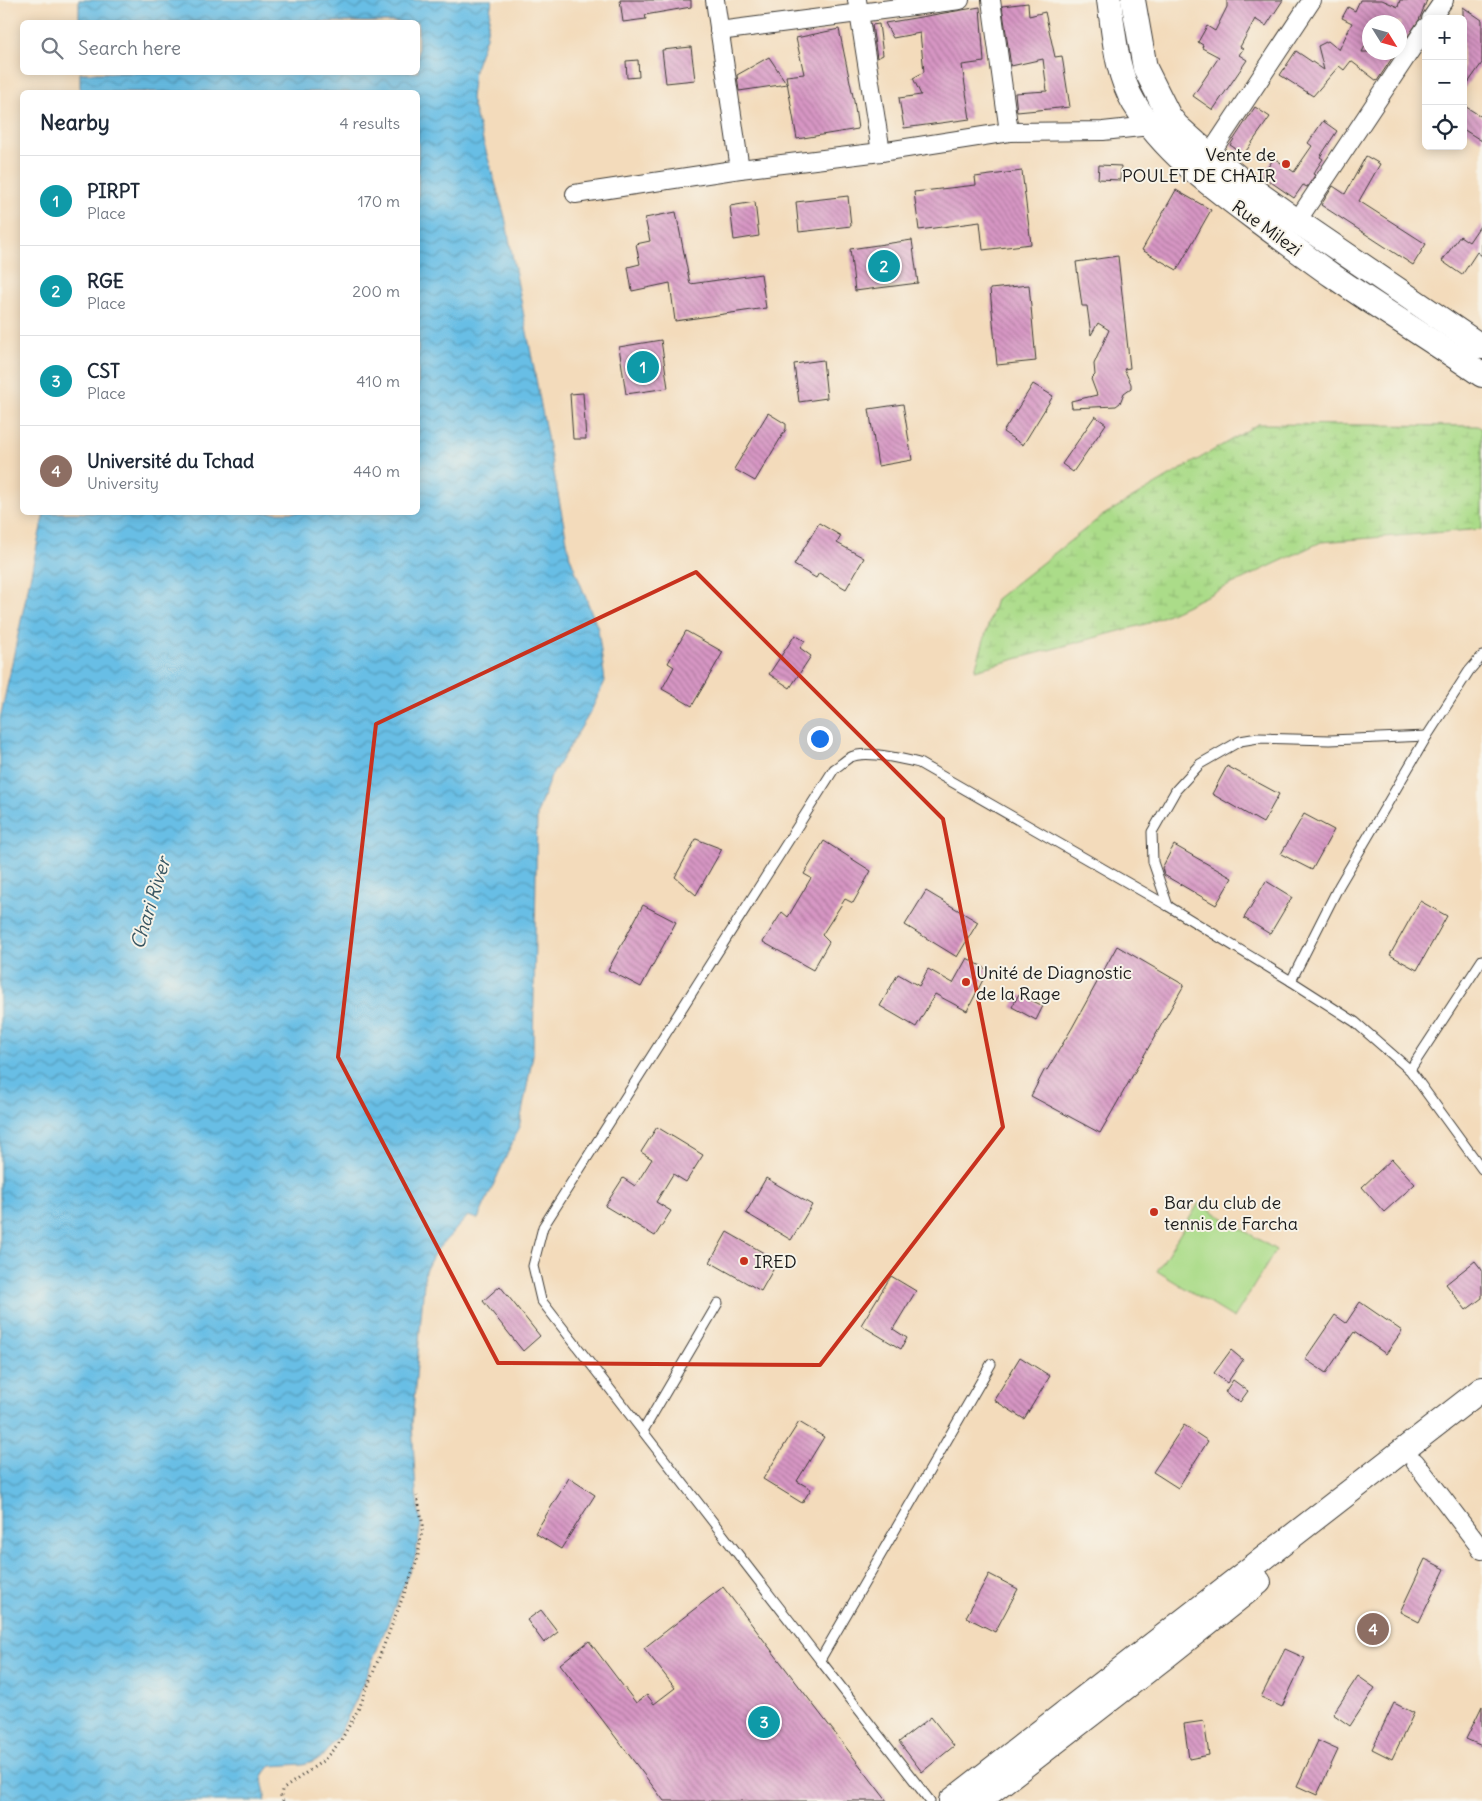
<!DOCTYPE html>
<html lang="en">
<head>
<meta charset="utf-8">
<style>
	:root { --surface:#fff; --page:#f6f6f7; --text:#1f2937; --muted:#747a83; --line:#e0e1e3; --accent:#c8321e }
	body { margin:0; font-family:Delius,sans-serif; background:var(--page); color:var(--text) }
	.controls { position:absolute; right:15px; top:15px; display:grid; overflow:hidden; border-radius:8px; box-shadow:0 2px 12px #0003 }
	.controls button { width:45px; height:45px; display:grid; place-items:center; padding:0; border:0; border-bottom:1px solid var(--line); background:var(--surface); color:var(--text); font:25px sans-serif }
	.compass { position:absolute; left:1362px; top:15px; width:45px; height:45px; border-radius:50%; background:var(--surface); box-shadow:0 2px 12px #0003; rotate:127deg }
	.you { position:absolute; left:819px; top:738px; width:18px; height:18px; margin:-12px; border:4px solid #fff; border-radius:50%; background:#1a73e8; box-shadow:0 0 0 8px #1a73e833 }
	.badge { display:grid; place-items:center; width:32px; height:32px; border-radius:50%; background:var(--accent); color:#fff; font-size:16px; font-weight:700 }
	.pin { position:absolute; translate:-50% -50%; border:2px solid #fff; box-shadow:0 1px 5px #0006 }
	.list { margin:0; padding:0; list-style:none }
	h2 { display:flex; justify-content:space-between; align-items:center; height:65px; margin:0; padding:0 20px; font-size:21px }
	h2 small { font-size:16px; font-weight:400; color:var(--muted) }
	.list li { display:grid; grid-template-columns:32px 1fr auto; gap:15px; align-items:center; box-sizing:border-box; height:90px; padding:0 20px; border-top:1px solid var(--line) }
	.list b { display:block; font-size:19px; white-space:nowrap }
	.list p { margin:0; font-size:16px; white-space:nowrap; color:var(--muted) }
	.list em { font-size:16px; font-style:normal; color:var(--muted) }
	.icon { flex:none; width:28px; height:28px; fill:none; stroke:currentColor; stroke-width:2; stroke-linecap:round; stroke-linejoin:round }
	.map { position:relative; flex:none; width:1482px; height:1801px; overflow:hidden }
	.search { position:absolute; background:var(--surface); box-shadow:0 2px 12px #0003; left:20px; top:20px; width:400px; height:55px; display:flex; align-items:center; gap:12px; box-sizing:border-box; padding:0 18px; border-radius:8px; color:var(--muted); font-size:19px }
	.panel { position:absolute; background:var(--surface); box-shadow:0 2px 12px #0003; left:20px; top:90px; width:400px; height:425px; border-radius:8px }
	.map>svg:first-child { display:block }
</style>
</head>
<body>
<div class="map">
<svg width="1482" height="1801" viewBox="0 0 1482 1801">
	<defs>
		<pattern id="wetland-marsh" width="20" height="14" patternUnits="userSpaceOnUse" patternTransform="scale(1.25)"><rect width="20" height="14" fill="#abdc89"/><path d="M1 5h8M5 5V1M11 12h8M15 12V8" fill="none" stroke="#93bc76"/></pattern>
		<pattern id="water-waves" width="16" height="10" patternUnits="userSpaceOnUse" patternTransform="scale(1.25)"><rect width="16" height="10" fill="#68bee5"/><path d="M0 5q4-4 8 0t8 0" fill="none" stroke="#559ab9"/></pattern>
		<pattern id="building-back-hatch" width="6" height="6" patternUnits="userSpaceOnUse" patternTransform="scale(1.25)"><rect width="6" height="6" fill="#d796c4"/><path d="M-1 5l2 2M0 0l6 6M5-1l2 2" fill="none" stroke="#ae7a9e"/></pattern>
	</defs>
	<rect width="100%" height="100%" fill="#f7f3e8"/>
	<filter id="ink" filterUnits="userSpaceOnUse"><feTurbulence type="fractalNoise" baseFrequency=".02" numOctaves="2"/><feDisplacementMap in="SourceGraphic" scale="10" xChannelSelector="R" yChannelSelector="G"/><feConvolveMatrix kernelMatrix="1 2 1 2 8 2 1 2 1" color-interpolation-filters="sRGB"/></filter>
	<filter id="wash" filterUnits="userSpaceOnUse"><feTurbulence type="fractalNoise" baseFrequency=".0096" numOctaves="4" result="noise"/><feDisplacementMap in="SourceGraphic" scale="20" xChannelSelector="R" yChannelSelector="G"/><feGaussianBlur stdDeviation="1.12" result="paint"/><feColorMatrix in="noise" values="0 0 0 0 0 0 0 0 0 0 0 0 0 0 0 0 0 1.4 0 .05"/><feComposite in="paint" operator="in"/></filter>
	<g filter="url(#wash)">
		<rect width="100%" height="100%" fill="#f3dbbb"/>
		<!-- green -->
		<path fill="#abdc89" stroke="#647c52" d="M1199 1203 1276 1250 1234 1318 1157 1271Z"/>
		<!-- wetland -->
		<path fill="url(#wetland-marsh)" stroke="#647c52" d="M1258 424 1478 426 1482 429V529L1321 542 1149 623 975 670 996 599 1102 516Z"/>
		<!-- water -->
		<path fill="url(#water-waves)" stroke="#426d80" d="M79 0H492L486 37 474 71 471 99 505 217 570 557 598 629 605 681 590 713 550 778 537 814 533 1055 519 1128 478 1219 468 1216 435 1252 425 1271 412 1424 416 1493 421 1525 415 1558 357 1698 337 1738 320 1759 303 1764 271 1766C255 1781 267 1786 265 1801H0V719L44 513 418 512V92H80V73L418 72V22H79Z"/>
		<g id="blocks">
			<!-- building -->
			<g fill="url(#building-back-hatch)">
				<path d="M620 0H691V7L645 15 646 19 623 22Z"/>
				<path d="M1227 0H1283L1266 26 1255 19 1240 47 1243 49 1239 55 1247 60 1213 110 1193 96 1219 57 1202 48 1203 45 1198 42 1207 26 1215 31 1227 7Z"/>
				<path d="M1360 0H1382L1398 7 1400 0H1427L1419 20 1400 48V22H1370V36L1362 52H1396L1377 81 1351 61 1344 70 1339 66 1313 96 1280 75 1296 51 1324 70 1318 46 1328 41 1339 50 1352 23 1342 18 1348 7 1355 11Z"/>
				<path d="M1028 3 1029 16 1045 12 1055 57 1062 56 1070 107 1017 112 1015 93 1047 91 1043 59 1011 66 1002 6Z"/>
				<path d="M980 7 984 62 962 65 970 119 904 128 899 98 921 95 913 78 924 72 920 33 893 38 885 23Z"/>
				<path d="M1463 7 1482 20V63L1463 90Z"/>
				<path d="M879 24 883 55 877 58 872 25Z"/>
				<path d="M839 29 854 101 858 129 797 139 786 76 804 74 796 38Z"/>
				<path d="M691 47 695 80 666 83 662 50Z"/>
				<path d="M769 57 787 84 739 91 737 75Z"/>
				<path d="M638 60 639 77 627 78 626 61Z"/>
				<path d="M1463 105 1482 117V141L1463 129Z"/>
				<path d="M1255 107 1270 117 1244 154 1230 145Z"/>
				<path d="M1323 121 1337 131 1320 157 1323 159 1313 174 1315 175 1307 187 1303 185 1294 198 1262 176 1274 158 1294 172 1312 146 1308 143Z"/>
				<path d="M1366 156 1380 164 1359 201 1426 244 1413 265 1321 205 1333 186 1345 194Z"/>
				<path d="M1099 165 1121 166 1120 180 1098 179Z"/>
				<path d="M1022 171 1031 244 983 250 980 222 919 230 914 192 976 185 975 177Z"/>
				<path d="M1176 190 1211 210 1177 270 1142 250Z"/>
				<path d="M848 196 851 226 799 232 796 202Z"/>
				<path d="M755 202 759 236 734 240 730 206Z"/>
				<path d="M676 212 690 284 761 274 766 308 675 321 670 283 632 291 628 267 640 264 636 244 650 241 645 218Z"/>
				<path d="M1482 223V256L1477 252 1462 275 1442 261 1460 236 1469 242Z"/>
				<path d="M912 240 918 283 855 291 850 249Z"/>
				<path d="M1118 256 1130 368 1124 369 1131 384V388L1124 393 1120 403 1116 406 1072 408 1071 401 1097 395 1091 379 1095 375 1094 364 1109 330 1098 323 1091 335 1087 306H1082L1076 262Z"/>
				<path d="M1029 285 1036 361 997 365 990 289Z"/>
				<path d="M661 340 668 388 626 394 619 347Z"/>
				<path d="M823 360 827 398 799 402 794 364Z"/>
				<path d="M1033 384 1053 396 1023 445 1003 432Z"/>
				<path d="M583 393 586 439H573L570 394Z"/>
				<path d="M903 404 912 460 878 466 869 409Z"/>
				<path d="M768 413 786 424V429L755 481 734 469Z"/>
				<path d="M1095 416 1106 424 1073 472 1062 464Z"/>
				<path d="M819 523 841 536 837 543 864 558 846 589 819 573 816 578 794 565Z"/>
				<path d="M686 631 723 652 692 706 662 689 674 667 668 663Z"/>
				<path d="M795 635 805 641 800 648 811 656 790 688 769 674Z"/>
				<path d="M1227 766 1279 794 1263 823 1212 794Z"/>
				<path d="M1304 814 1334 830 1312 870 1281 854Z"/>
				<path d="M696 839 722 849 696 895 675 877Z"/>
				<path d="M824 841 871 871 853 903 845 899 822 935 829 942 813 970 763 942 782 912 788 917 811 878 804 874Z"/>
				<path d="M1174 845 1232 878 1216 905 1164 875 1162 868Z"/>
				<path d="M1266 881 1292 897 1270 934 1244 918Z"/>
				<path d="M926 891 978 922 957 957 905 925Z"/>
				<path d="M1420 901 1447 916 1417 970 1390 955Z"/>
				<path d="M643 905 676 922 641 987 608 970Z"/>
				<path d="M1117 946 1184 985 1100 1133 1031 1096 1045 1069 1047 1070 1072 1028Z"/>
				<path d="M967 958 988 970 967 1011 935 994 916 1027 880 1006 898 974 919 986 928 969 953 983Z"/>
				<path d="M1019 994 1043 1006 1036 1020 1012 1007Z"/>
				<path d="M657 1127 703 1155 686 1182 673 1174 656 1202 671 1211 655 1236 605 1206 623 1178 635 1186 652 1159 641 1152Z"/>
				<path d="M1392 1159 1415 1184 1384 1212 1362 1187Z"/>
				<path d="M766 1178 812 1205 791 1240 746 1213Z"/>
				<path d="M727 1232 778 1261 761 1291 710 1262Z"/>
				<path d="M1475 1261 1482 1270V1298L1466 1310 1446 1284Z"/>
				<path d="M891 1276 916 1291 893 1329 907 1338 901 1349 861 1325Z"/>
				<path d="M500 1286 540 1336 523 1351 483 1301Z"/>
				<path d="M1360 1302 1402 1331 1386 1354 1354 1332 1326 1373 1305 1359 1335 1315 1346 1323Z"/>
				<path d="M1231 1350 1243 1360 1227 1383 1214 1373Z"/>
				<path d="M1020 1357 1050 1376 1024 1419 994 1400Z"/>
				<path d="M1233 1380 1248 1391 1240 1402 1225 1392Z"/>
				<path d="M799 1422 824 1437 797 1481 811 1489 802 1503 763 1479Z"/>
				<path d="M1184 1425 1208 1441 1178 1488 1153 1472Z"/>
				<path d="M569 1478 595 1495 561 1549 535 1533Z"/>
				<path d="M1425 1559 1445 1569 1419 1622 1400 1612Z"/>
				<path d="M989 1574 1018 1589 995 1632 966 1617Z"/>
				<path d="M723 1587 887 1801H664L560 1664 589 1641 636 1703 647 1695 654 1704 675 1688 644 1648Z"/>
				<path d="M541 1610 558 1632 544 1643 527 1620Z"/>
				<path d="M1285 1649 1305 1658 1282 1707 1261 1697Z"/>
				<path d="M1358 1676 1375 1688 1350 1726 1333 1714Z"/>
				<path d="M1394 1703 1414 1713 1392 1759 1372 1749Z"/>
				<path d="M1482 1706V1746L1466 1739Z"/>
				<path d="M931 1717 954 1746 922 1772 899 1742Z"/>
				<path d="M1204 1721 1209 1755 1189 1759 1184 1724Z"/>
				<path d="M1318 1741 1338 1750 1317 1795 1297 1786Z"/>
			</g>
		</g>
	</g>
	<g filter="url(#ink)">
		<use href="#blocks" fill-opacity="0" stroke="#3c3934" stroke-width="1"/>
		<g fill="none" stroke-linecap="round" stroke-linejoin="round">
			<defs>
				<g id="lane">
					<path d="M1168 906 1153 862 1152 832 1176 790 1200 764 1240 741 1258 738 1330 740 1427 736"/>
					<path d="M1291 981 1339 886 1427 736 1469 671 1482 656"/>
					<path d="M1410 1070 1482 960"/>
					<path d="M643 1431 718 1303"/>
					<path d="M820 1660 541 1300 533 1266 543 1227 834 769C839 766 844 761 849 758 864 749 903 759 919 763L1168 906 1291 981 1355 1022 1410 1070 1482 1169"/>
					<path d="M930 1801 820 1660 991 1364"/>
				</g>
				<g id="street">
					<path d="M715 0 740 169"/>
					<path d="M857 0 881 152"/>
					<path d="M991 0 1009 132"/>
					<path d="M1431 19 1444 0"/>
					<path d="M719 31 960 0"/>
					<path d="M1210 154 1312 0"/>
					<path d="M575 194 740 169 881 152 1009 132 1103 131 1150 126 1158 121"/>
					<path d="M1297 221 1426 27"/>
					<path d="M1415 1462 1482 1550"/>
				</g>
				<g id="secondary">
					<path d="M1109 0C1114 34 1116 73 1134 103 1166 155 1218 191 1266 227 1288 243 1310 260 1333 276 1382 310 1433 341 1482 375"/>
					<path d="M1133 0 1145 68 1169 116 1177 126 1196 143 1255 191 1297 221 1482 347"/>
					<path d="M951 1801 1482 1389"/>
					<path d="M979 1801 1165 1657 1259 1582"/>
				</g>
			</defs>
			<!-- lane casing -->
			<use href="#lane" stroke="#3c3934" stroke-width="11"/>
			<!-- street casing -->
			<use href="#street" stroke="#3c3934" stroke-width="20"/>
			<!-- secondary casing -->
			<use href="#secondary" stroke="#3c3934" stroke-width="26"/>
			<!-- path -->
			<path stroke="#3c3934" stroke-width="3" stroke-dasharray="1 4" stroke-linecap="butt" d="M283 1801 281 1796 282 1790 324 1760 340 1742 360 1706 417 1561 423 1525 417 1496"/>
			<!-- lane -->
			<use href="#lane" stroke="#fff" stroke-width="9"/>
			<!-- street -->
			<use href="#street" stroke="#fff" stroke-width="18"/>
			<!-- secondary -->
			<use href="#secondary" stroke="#fff" stroke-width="24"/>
		</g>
	</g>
	<!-- marked area -->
	<path fill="none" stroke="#c8321e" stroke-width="4" stroke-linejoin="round" d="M696 572 943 819 1003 1127 820 1365 498 1363 338 1057 376 724Z"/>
	<!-- markers -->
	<g fill="#c8321e" stroke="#f7f3e8" stroke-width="2">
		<circle cx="1286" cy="164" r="5"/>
		<circle cx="966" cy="982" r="5"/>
		<circle cx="1154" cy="1212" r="5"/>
		<circle cx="744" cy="1261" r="5"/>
	</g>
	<g text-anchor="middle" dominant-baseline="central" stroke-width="4" stroke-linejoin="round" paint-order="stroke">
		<!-- poi labels -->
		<g font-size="18" fill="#1c1c1c" stroke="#f7f3e8" text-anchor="start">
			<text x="1276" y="154" text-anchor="end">Vente de<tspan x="1276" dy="21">POULET DE CHAIR</tspan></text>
			<text x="976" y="972">Unité de Diagnostic<tspan x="976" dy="21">de la Rage</tspan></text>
			<text x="1164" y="1202">Bar du club de<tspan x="1164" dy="21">tennis de Farcha</tspan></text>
			<text x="754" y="1261">IRED</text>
		</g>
		<!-- street labels -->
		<g font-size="18" fill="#1c1c1c" stroke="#f7f3e8">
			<text transform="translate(1267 228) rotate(36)">Rue Milezi</text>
		</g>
		<!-- water labels -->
		<g font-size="19" font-style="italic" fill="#375562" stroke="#f7f3e8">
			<text transform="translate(150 903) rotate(-73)">Chari River</text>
		</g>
	</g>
</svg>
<div class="controls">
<button>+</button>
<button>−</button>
<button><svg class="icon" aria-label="locate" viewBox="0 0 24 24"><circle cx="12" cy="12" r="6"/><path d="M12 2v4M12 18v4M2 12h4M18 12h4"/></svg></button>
</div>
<svg class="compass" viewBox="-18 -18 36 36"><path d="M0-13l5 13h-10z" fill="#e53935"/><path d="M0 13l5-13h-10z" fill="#747a83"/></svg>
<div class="you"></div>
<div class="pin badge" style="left:643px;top:367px;background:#0f9aa8">1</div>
<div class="pin badge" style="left:884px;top:266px;background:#0f9aa8">2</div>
<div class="pin badge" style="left:764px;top:1722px;background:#0f9aa8">3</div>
<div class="pin badge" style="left:1373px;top:1629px;background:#8d6e63">4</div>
<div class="search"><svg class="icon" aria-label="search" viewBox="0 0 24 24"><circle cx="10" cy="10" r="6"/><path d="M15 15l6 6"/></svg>Search here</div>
<section class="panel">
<h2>Nearby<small>4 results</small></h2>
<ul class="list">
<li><span class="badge" style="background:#0f9aa8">1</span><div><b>PIRPT</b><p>Place</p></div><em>170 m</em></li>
<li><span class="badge" style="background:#0f9aa8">2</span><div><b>RGE</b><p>Place</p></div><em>200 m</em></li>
<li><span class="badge" style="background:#0f9aa8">3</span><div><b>CST</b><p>Place</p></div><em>410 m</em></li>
<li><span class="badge" style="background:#8d6e63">4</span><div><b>Université du Tchad</b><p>University</p></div><em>440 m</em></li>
</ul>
</section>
</div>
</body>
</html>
